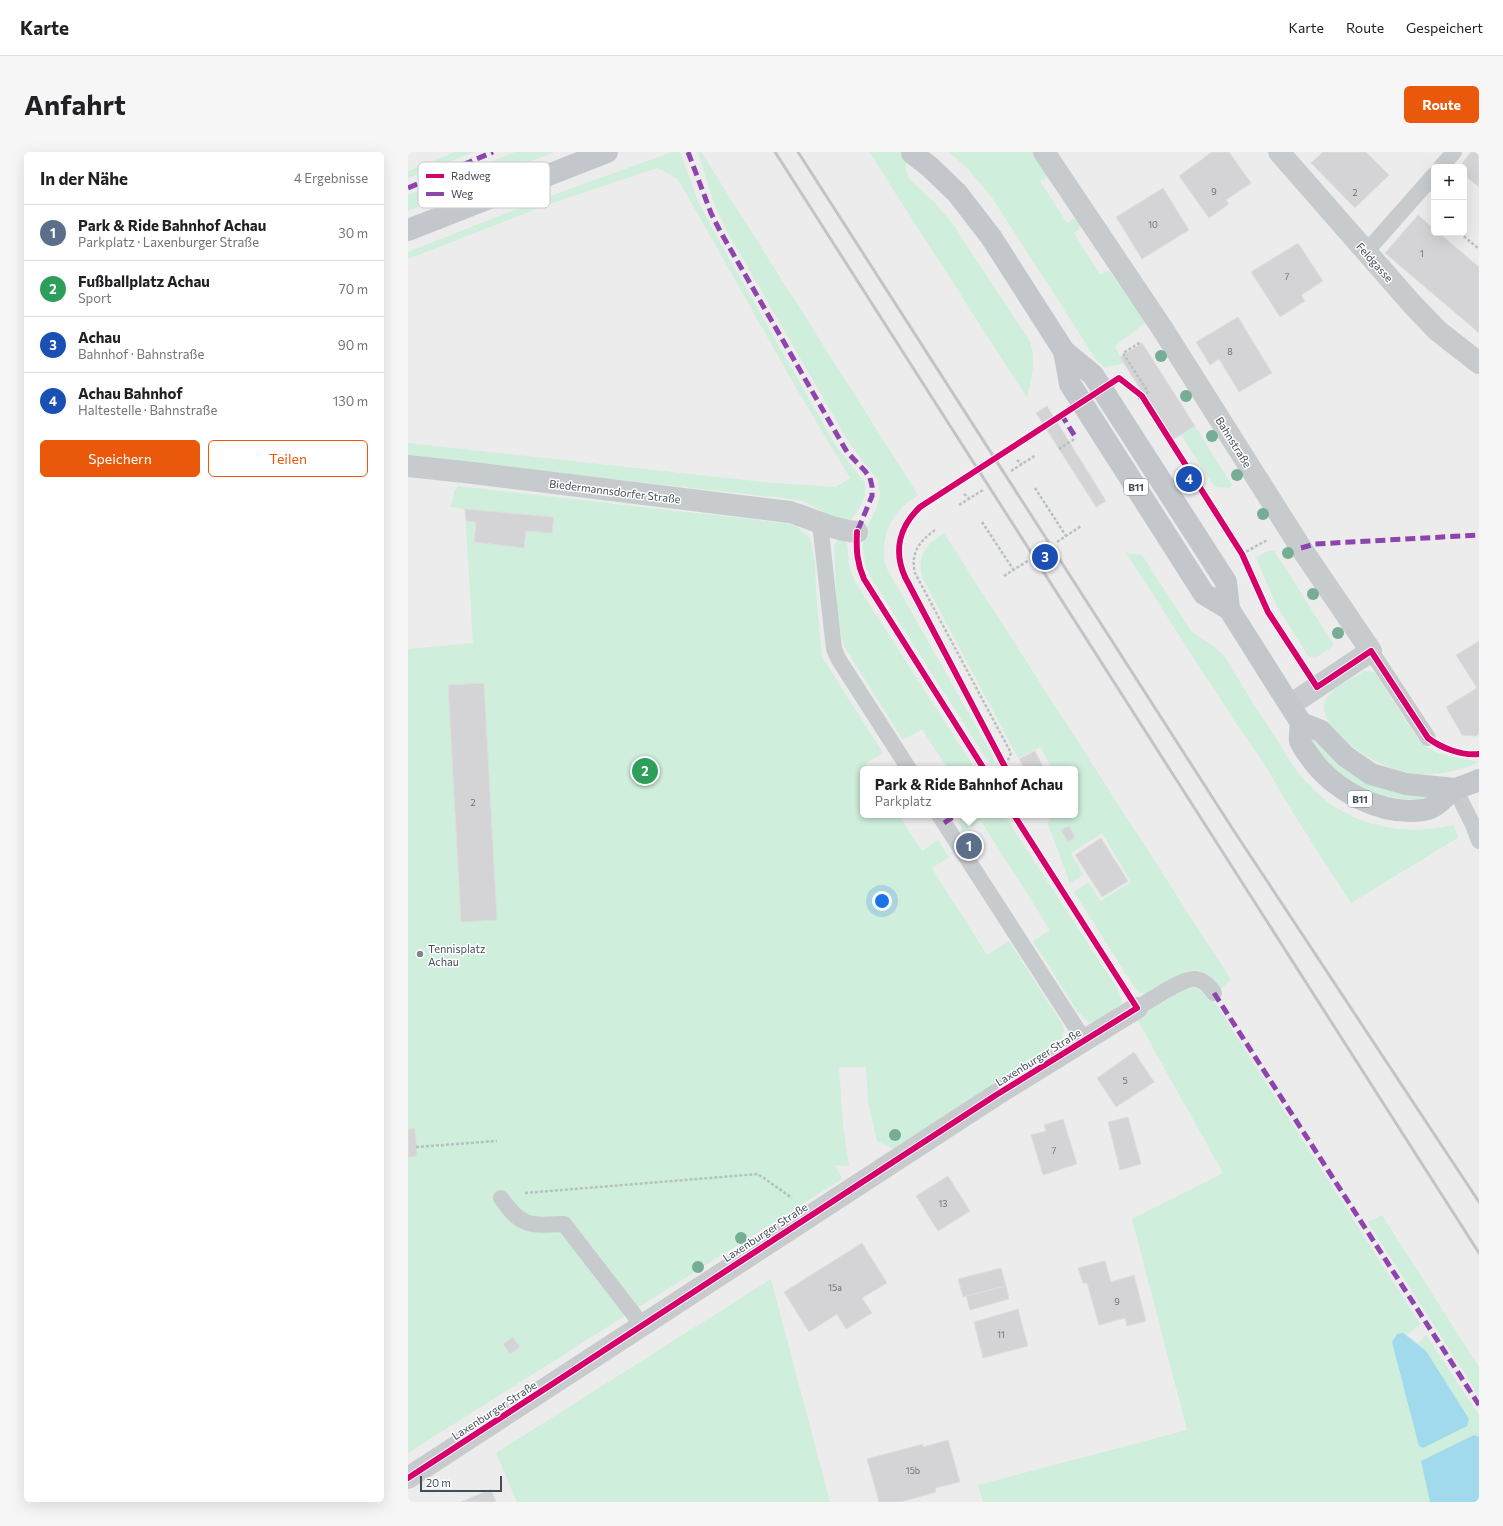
<!DOCTYPE html>
<html lang="de">
<head>
<meta charset="utf-8">
<style>
	:root { --surface:#fff; --page:#f6f6f6; --text:#202124; --muted:#757577; --line:#e0e0e0; --accent:#ea580c }
	body { margin:0; font-family:Commissioner,sans-serif; background:var(--page); color:var(--text) }
	.controls { position:absolute; right:12px; top:12px; display:grid; overflow:hidden; border-radius:6px; box-shadow:0 4px 16px #0002 }
	.controls button { width:36px; height:36px; display:grid; place-items:center; padding:0; border:0; border-bottom:1px solid var(--line); background:var(--surface); color:var(--text); font:20px sans-serif }
	.scale { position:absolute; left:12px; bottom:10px; width:82px; box-sizing:border-box; padding-left:4px; border:2px solid #434d59; border-top:0; font-size:11px; line-height:14px; white-space:nowrap; color:#434d59; -webkit-text-stroke:3px #fff; paint-order:stroke }
	.you { position:absolute; left:474px; top:749px; width:14px; height:14px; margin:-10px; border:3px solid #fff; border-radius:50%; background:#1a73e8; box-shadow:0 0 0 6px #1a73e833 }
	.badge { display:grid; place-items:center; width:26px; height:26px; border-radius:50%; background:var(--accent); color:#fff; font-size:13px; font-weight:700 }
	.pin { position:absolute; translate:-50% -50%; border:2px solid #fff; box-shadow:0 1px 4px #0006 }
	.popup { position:absolute; left:452px; top:614px; width:218px; height:52px; box-sizing:border-box; display:grid; place-content:center; border-radius:6px; background:var(--surface); filter:drop-shadow(0 1px 3px #0005); font-size:13px; white-space:nowrap; color:var(--muted) }
	.popup b { font-size:15px; color:var(--text) }
	.popup::after { content:''; position:absolute; left:50%; top:100%; margin-left:-8px; border:8px solid transparent; border-top-color:var(--surface) }
	.list { margin:0; padding:0; list-style:none }
	h2 { display:flex; justify-content:space-between; align-items:center; height:52px; margin:0; padding:0 16px; font-size:17px }
	h2 small { font-size:13px; font-weight:400; color:var(--muted) }
	.list li { display:grid; grid-template-columns:26px 1fr auto; gap:12px; align-items:center; box-sizing:border-box; height:56px; padding:0 16px; border-top:1px solid var(--line) }
	.list b { display:block; font-size:15px; white-space:nowrap }
	.list p { margin:0; font-size:13px; white-space:nowrap; color:var(--muted) }
	.list em { font-size:13px; font-style:normal; color:var(--muted) }
	.actions { display:flex; gap:8px; padding:12px 16px }
	.actions a { flex:1; padding:9px 0; border:1px solid var(--accent); border-radius:6px; text-align:center; font-size:14px; color:var(--accent) }
	.actions .main { background:var(--accent); color:#fff }
	.map { position:relative; flex:none; width:1071px; height:1350px; overflow:hidden; border-radius:6px }
	header { display:flex; align-items:center; gap:24px; box-sizing:border-box; height:56px; padding:0 20px; background:var(--surface); border-bottom:1px solid var(--line) }
	header strong { font-size:19px }
	nav { display:flex; gap:22px; margin-inline-start:auto; font-size:14px }
	.intro { display:flex; align-items:center; justify-content:space-between; box-sizing:border-box; height:96px; padding:0 24px }
	h1 { margin:0; font-size:28px }
	.button { padding:10px 18px; border-radius:6px; background:var(--accent); color:#fff; font-size:14px; font-weight:700 }
	main { display:flex; gap:24px; padding:0 24px }
	aside { flex:1; background:var(--surface); border-radius:6px; box-shadow:0 4px 16px #0002 }
	.map>svg:first-child { display:block }
</style>
</head>
<body>
<header>
<strong>Karte</strong>
<nav><a>Karte</a><a>Route</a><a>Gespeichert</a></nav>
</header>
<div class="intro"><h1>Anfahrt</h1><a class="button">Route</a></div>
<main>
<aside>
<h2>In der Nähe<small>4 Ergebnisse</small></h2>
<ul class="list">
<li><span class="badge" style="background:#5c6f8a">1</span><div><b>Park &amp; Ride Bahnhof Achau</b><p>Parkplatz · Laxenburger Straße</p></div><em>30 m</em></li>
<li><span class="badge" style="background:#2e9e5b">2</span><div><b>Fußballplatz Achau</b><p>Sport</p></div><em>70 m</em></li>
<li><span class="badge" style="background:#1a4fb4">3</span><div><b>Achau</b><p>Bahnhof · Bahnstraße</p></div><em>90 m</em></li>
<li><span class="badge" style="background:#1a4fb4">4</span><div><b>Achau Bahnhof</b><p>Haltestelle · Bahnstraße</p></div><em>130 m</em></li>
</ul>
<div class="actions"><a class="main">Speichern</a><a>Teilen</a></div>
</aside>
<div class="map">
<svg width="1071" height="1350" viewBox="0 0 1071 1350">
	<rect width="100%" height="100%" fill="#edecec"/>
	<!-- green -->
	<g fill="#cfeedc">
		<path d="M47 0H66L0 26V19Z"/>
		<path d="M107 0H146L0 59V43Z"/>
		<path d="M264 0H272L290 49 305 78 428 294 457 331V343L451 357 443 368C424 371 409 353 391 348L0 304V291L366 331 428 335 442 326 387 234 270 27 249 16 141 52 0 107V100L137 46Z"/>
		<path d="M290 0H293L510 343C484 359 472 382 477 413L587 608 585 612 581 611 465 429 458 416 455 397 456 382 468 357 472 344 470 328 443 294 321 83 306 52Z"/>
		<path d="M461 0H505L497 14 501 27 527 51 545 72 622 190C629 210 623 226 619 246Z"/>
		<path d="M541 0H625L639 22 638 26 632 29 659 71 665 67 669 68 672 72 671 77 666 81 692 123 698 119 702 120 738 170 707 194 716 212 696 215 689 209 585 47 559 16Z"/>
		<path d="M787 274 824 333 821 336 809 335 804 331 773 283Z"/>
		<path d="M50 334 375 371 388 374 402 386 407 408 408 439 414 505 475 601 458 611 462 617H455V663H491L514 699 530 688 541 705 524 716 579 803 601 789 654 872 656 878 653 887 485 997 469 989 460 949 458 915H431L435 973 441 1014 427 1013 434 1027 0 1301V497L65 491 57 357 43 355 46 340Z"/>
		<path d="M536 381 823 828 812 837C809 833 806 828 802 825 776 801 749 852 729 839L666 740 680 730 693 749 723 730 694 681 663 701 675 723 662 731 640 672 643 663H667V617H644L633 595 610 606 515 427C508 404 517 393 536 381Z"/>
		<path d="M433 387 439 391 441 413 447 430 567 617H540L514 577 495 588 436 494 432 480 429 459 426 395 429 388Z"/>
		<path d="M859 399H866L925 491 924 495 907 506 900 504 869 454 848 406Z"/>
		<path d="M718 401 734 403 784 480 806 494 816 504C831 528 846 553 862 577 874 595 884 616 900 632 937 672 992 686 1045 673L1051 685 943 751 885 661 854 608 831 576Z"/>
		<path d="M956 519H963L968 522C978 537 1008 589 1020 596 1035 605 1054 606 1071 610 1018 635 966 620 927 578 920 570 912 559 918 548 924 535 945 527 956 519Z"/>
		<path d="M902 585C946 621 961 643 1021 643V648C988 648 957 644 930 622 919 613 910 598 901 586Z"/>
		<path d="M557 663H596L709 836 714 849 713 855 685 871 680 870 670 860 625 789 642 778 573 669 555 680 550 669Z"/>
		<path d="M786 836C798 839 804 847 811 857L1012 1172 999 1183 1010 1191 1018 1183 1071 1263V1350H575L570 1333 779 1278 724 1067 815 1021 730 869 734 863 771 839Z"/>
		<path d="M974 1063 1071 1215V1244L960 1070Z"/>
		<path d="M363 1127 422 1350H109L88 1301Z"/>
	</g>
	<!-- water -->
	<g fill="#a1daed">
		<path d="M995 1181 1018 1199 1061 1267 1059 1274 1015 1296 1011 1294 984 1190 989 1182Z"/>
		<path d="M1066 1283 1071 1285V1350H1022L1013 1309Z"/>
	</g>
	<!-- building -->
	<g fill="#d4d4d7" stroke="#dededf">
		<path d="M804 0H821L843 31 818 48 821 52 801 66 771 24Z"/>
		<path d="M915 0H958L981 23 947 56 903 11Z"/>
		<path d="M1063 0H1071V35L1056 23V15H1051Z"/>
		<path d="M755 36 781 78 734 107 708 65Z"/>
		<path d="M1010 63 1026 77V81H1031L1071 115V181L977 101Z"/>
		<path d="M890 91 915 129 893 143 897 149 872 165 843 120Z"/>
		<path d="M830 165 864 221 831 240 811 207 802 213 788 190Z"/>
		<path d="M734 191 787 274 764 288 712 205Z"/>
		<path d="M639 254 698 349 688 355 628 261Z"/>
		<path d="M57 357 146 365 144 381 118 379 116 396 66 390 68 370 58 369Z"/>
		<path d="M1071 489V582L1068 584 1054 583 1038 555 1069 536 1048 503Z"/>
		<path d="M76 531 89 768 53 770 40 533Z"/>
		<path d="M627 599 636 617H617L611 607Z"/>
		<path d="M661 674 667 685 660 690 653 678Z"/>
		<path d="M693 686 720 729 694 745 667 703Z"/>
		<path d="M726 900 746 930 708 955 689 926Z"/>
		<path d="M720 965 733 1012 712 1018 700 970Z"/>
		<path d="M655 967 669 1012 635 1023 623 983 638 979 636 973Z"/>
		<path d="M7 976 9 1004 0 1005V977Z"/>
		<path d="M540 1024 562 1059 530 1079 508 1044Z"/>
		<path d="M454 1091 479 1131 454 1146 464 1161 438 1177 429 1162 401 1180 376 1140Z"/>
		<path d="M697 1109 703 1130 726 1123 738 1169 719 1174 717 1166 691 1173 679 1131H675L670 1116Z"/>
		<path d="M593 1116 598 1134 555 1145 550 1127Z"/>
		<path d="M598 1134 601 1147 562 1158 558 1144Z"/>
		<path d="M610 1157 620 1194 575 1206 566 1170Z"/>
		<path d="M105 1185 112 1195 102 1202 95 1192Z"/>
		<path d="M540 1288 552 1330 527 1336 528 1340 493 1350H471L459 1307 515 1292V1295Z"/>
		<path d="M83 1337 88 1350H53Z"/>
	</g>
	<g fill="none" stroke-linecap="round" stroke-linejoin="round">
		<!-- path -->
		<g stroke="#b5c2be" stroke-width="2.5" stroke-dasharray="3 2" stroke-linecap="butt">
			<path d="M1052 81 1071 97"/>
			<path d="M730 247 740 240 715 201 733 190"/>
			<path d="M651 297 668 286"/>
			<path d="M609 308 614 312"/>
			<path d="M603 319 628 303"/>
			<path d="M627 336 658 384"/>
			<path d="M556 342 561 346"/>
			<path d="M551 353 575 338"/>
			<path d="M574 370 605 417"/>
			<path d="M527 378C512 389 502 400 507 421L603 601 597 615"/>
			<path d="M649 390 673 374"/>
			<path d="M834 402 859 388"/>
			<path d="M596 424 621 408"/>
			<path d="M8 995 89 989"/>
			<path d="M117 1041 350 1022 384 1046"/>
		</g>
		<!-- service -->
		<g stroke="#c8cbcd" stroke-width="16">
			<path d="M1033 15 1046 0"/>
			<path d="M958 100 1026 23"/>
			<path d="M412 371 426 497 431 508 501 617"/>
			<path d="M963 499 1020 586"/>
			<path d="M1047 637 1065 673 1071 689"/>
			<path d="M531 663 676 888"/>
			<path d="M729 856C742 849 773 826 787 827 796 828 801 834 806 841"/>
			<path d="M93 1046C113 1075 122 1074 156 1072L234 1173"/>
		</g>
		<!-- minor -->
		<g stroke="#c8cbcd" stroke-width="22">
			<path d="M636 0 754 176 893 396 963 499 882 553"/>
			<path d="M871 0 1004 152 1030 179 1071 211"/>
			<path d="M0 314 65 321 382 360C405 367 425 378 449 380"/>
			<path d="M0 1326 588 943 729 856"/>
		</g>
		<!-- primary -->
		<g stroke="#c3c7cc" stroke-width="22">
			<path d="M504 1 522 15 549 41 583 85 656 199 685 223 818 430 821 457 893 571C893 576 891 584 892 589 894 594 899 601 902 605 926 639 973 664 1015 658 1029 657 1036 643 1048 637 1055 634 1064 631 1071 628"/>
			<path d="M0 78 199 0"/>
			<path d="M656 199 662 232 796 442 821 457"/>
			<path d="M893 571 913 579 937 604 963 622 998 632 1047 637"/>
		</g>
		<!-- rail -->
		<g stroke="#c2c4c7" stroke-width="3">
			<path d="M367 0 1071 1101"/>
			<path d="M390 0 826 679 1071 1050"/>
		</g>
		<!-- quiet -->
		<g stroke="#8e44ad" stroke-width="5" stroke-dasharray="10 5" stroke-linecap="butt">
			<path d="M280 0 303 61 312 79 439 300 457 319 462 326 464 334V344L449 380"/>
			<path d="M0 36 85 0"/>
			<path d="M653 262 668 286"/>
			<path d="M893 396 907 392 1071 383"/>
			<path d="M536 671 548 663"/>
			<path d="M806 841 1071 1253"/>
		</g>
		<defs>
			<g id="cycleway">
				<path d="M449 380C448 398 449 411 456 427L576 617"/>
				<path d="M597 617V615L497 425C485 398 492 374 512 355L711 226 734 244 834 402 860 460 909 535 963 499 1020 586C1033 596 1054 604 1071 602"/>
				<path d="M0 1326 588 943 729 856 606 663"/>
			</g>
		</defs>
		<!-- cycleway casing -->
		<use href="#cycleway" stroke="#fff" stroke-width="8"/>
		<!-- cycleway -->
		<use href="#cycleway" stroke="#d6006c" stroke-width="6"/>
	</g>
	<!-- trees -->
	<g fill="#75ae94">
		<circle cx="753" cy="204" r="6"/>
		<circle cx="778" cy="244" r="6"/>
		<circle cx="804" cy="284" r="6"/>
		<circle cx="829" cy="323" r="6"/>
		<circle cx="855" cy="362" r="6"/>
		<circle cx="880" cy="401" r="6"/>
		<circle cx="905" cy="442" r="6"/>
		<circle cx="930" cy="481" r="6"/>
		<circle cx="487" cy="983" r="6"/>
		<circle cx="333" cy="1086" r="6"/>
		<circle cx="290" cy="1115" r="6"/>
	</g>
	<!-- markers -->
	<circle fill="#7e858c" stroke="#fff" stroke-width="1.5" cx="12" cy="802" r="4"/>
	<g text-anchor="middle" dominant-baseline="central" stroke-width="3" stroke-linejoin="round" paint-order="stroke">
		<!-- number labels -->
		<g font-size="9" fill="#69707a">
			<text x="806" y="39">9</text>
			<text x="947" y="40">2</text>
			<text x="745" y="72">10</text>
			<text x="1014" y="101">1</text>
			<text x="879" y="124">7</text>
			<text x="822" y="199">8</text>
			<text x="65" y="650">2</text>
			<text x="717" y="928">5</text>
			<text x="646" y="998">7</text>
			<text x="535" y="1051">13</text>
			<text x="427" y="1135">15a</text>
			<text x="709" y="1149">9</text>
			<text x="593" y="1182">11</text>
			<text x="505" y="1318">15b</text>
		</g>
		<!-- shield labels -->
		<g fill="#fff" stroke="#7b828b" stroke-width="1">
			<rect x="716" y="327" width="24" height="16" rx="3"/>
			<rect x="940" y="639" width="24" height="16" rx="3"/>
		</g>
		<g font-size="10" font-weight="bold" fill="#434d59">
			<text x="728" y="335">B11</text>
			<text x="952" y="647">B11</text>
		</g>
		<!-- street labels -->
		<g font-size="11" fill="#434d59" stroke="#fff">
			<text transform="translate(967 110) rotate(48)">Feldgasse</text>
			<text transform="translate(826 290) rotate(58)">Bahnstraße</text>
			<text transform="translate(207 339) rotate(7)">Biedermannsdorfer Straße</text>
			<text transform="translate(630 905) rotate(-32)">Laxenburger Straße</text>
			<text transform="translate(357 1080) rotate(-33)">Laxenburger Straße</text>
			<text transform="translate(86 1258) rotate(-33)">Laxenburger Straße</text>
		</g>
		<!-- poi labels -->
		<g font-size="11" fill="#434d59" stroke="#fff" text-anchor="start">
			<text x="20" y="796">Tennisplatz<tspan x="20" dy="13">Achau</tspan></text>
		</g>
	</g>
	<!-- legend -->
	<rect x="10" y="10" width="132" height="46" rx="6" fill="#fff" stroke="#c7cacd" stroke-width="1"/>
	<rect x="18" y="22" width="18" height="4" fill="#d6006c"/>
	<rect x="18" y="40" width="18" height="4" fill="#8e44ad"/>
	<g font-size="11" fill="#434d59">
		<text x="43" y="28">Radweg</text>
		<text x="43" y="46">Weg</text>
	</g>
</svg>
<div class="controls">
<button>+</button>
<button>−</button>
</div>
<div class="scale">20 m</div>
<div class="you"></div>
<div class="pin badge" style="left:561px;top:694px;background:#5c6f8a">1</div>
<div class="popup"><b>Park &amp; Ride Bahnhof Achau</b>Parkplatz</div>
<div class="pin badge" style="left:237px;top:619px;background:#2e9e5b">2</div>
<div class="pin badge" style="left:637px;top:405px;background:#1a4fb4">3</div>
<div class="pin badge" style="left:781px;top:327px;background:#1a4fb4">4</div>
</div>
</main>
</body>
</html>
